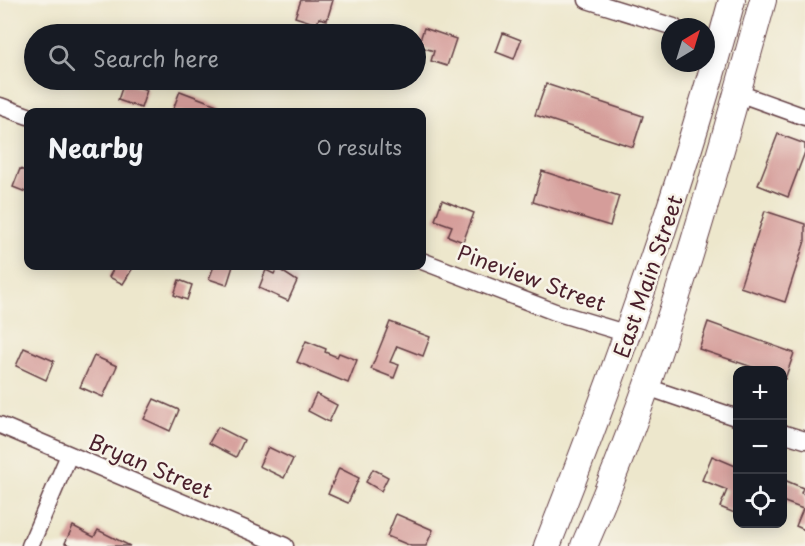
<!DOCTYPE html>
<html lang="en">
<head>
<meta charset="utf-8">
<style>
	:root { --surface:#171b24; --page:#242831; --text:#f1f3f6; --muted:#9ea1a6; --line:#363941 }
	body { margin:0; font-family:"Playpen Sans",sans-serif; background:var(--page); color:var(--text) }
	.controls { position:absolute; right:18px; bottom:18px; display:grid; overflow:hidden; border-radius:12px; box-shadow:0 3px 15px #0003 }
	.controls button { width:54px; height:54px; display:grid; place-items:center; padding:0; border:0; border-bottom:2px solid var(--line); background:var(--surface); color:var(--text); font:30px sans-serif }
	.compass { position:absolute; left:661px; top:18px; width:54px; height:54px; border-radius:50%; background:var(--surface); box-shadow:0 3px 15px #0003; rotate:38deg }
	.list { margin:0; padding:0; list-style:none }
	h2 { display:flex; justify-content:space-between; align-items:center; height:78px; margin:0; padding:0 24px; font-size:26px }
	h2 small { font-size:20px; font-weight:400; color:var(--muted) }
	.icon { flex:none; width:33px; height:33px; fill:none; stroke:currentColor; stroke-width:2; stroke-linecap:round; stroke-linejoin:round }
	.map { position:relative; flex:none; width:805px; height:546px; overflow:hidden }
	.search { position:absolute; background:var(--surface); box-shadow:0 3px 15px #0003; left:24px; top:24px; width:402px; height:66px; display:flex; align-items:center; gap:15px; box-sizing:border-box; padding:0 21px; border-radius:33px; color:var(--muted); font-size:22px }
	.panel { position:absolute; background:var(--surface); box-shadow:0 3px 15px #0003; left:24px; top:108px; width:402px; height:162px; border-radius:12px }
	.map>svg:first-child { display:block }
</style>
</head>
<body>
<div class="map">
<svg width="805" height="546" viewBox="0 0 805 546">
	<rect width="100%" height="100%" fill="#f7f3e8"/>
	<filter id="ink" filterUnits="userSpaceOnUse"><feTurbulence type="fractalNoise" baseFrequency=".0167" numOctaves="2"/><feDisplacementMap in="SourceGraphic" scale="12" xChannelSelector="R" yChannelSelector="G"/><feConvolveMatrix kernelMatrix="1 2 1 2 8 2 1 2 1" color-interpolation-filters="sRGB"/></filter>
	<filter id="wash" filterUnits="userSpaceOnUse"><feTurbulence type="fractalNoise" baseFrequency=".008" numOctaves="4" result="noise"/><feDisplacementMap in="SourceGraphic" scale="24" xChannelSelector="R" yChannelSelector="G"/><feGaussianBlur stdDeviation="1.35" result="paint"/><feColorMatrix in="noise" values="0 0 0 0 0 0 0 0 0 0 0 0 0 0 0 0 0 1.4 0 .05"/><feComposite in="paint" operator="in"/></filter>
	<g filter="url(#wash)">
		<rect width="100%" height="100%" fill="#ede7cc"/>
		<g id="blocks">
			<!-- building -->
			<g fill="#d59d9a">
				<path d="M301 0H333L327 20 319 18 317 24 295 17Z"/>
				<path d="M424 28 456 39 447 66 431 61 434 51 418 46Z"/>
				<path d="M503 33 521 40 514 59 496 52Z"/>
				<path d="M53 80H67L62 86Z"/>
				<path d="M124 82 147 90 141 108 118 100Z"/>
				<path d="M546 84 643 116 633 147 535 115Z"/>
				<path d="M180 91 222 107 219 112H172Z"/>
				<path d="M778 134 805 144V152L788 197 758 185Z"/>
				<path d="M20 169 28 172V193L13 187Z"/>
				<path d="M542 171 619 196 610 226 533 202Z"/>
				<path d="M442 200 474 213 463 242 448 236 452 226 435 220Z"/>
				<path d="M765 211 805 224V241L785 302 740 287Z"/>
				<path d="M115 266H134L123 284 109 277Z"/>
				<path d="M214 266H233L227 285 209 279Z"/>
				<path d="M277 268 297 281 288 301 259 288 266 270 274 274Z"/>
				<path d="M179 280 192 285 187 300 174 295Z"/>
				<path d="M390 322 430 337 423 356 397 346 390 362 399 365 394 378 371 369Z"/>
				<path d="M708 322 794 353 785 379 782 378V370H761L699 349Z"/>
				<path d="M306 341 326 349 325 352 337 357 339 353 357 360 348 383 297 362Z"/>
				<path d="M24 348 54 361 46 380 16 366Z"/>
				<path d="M94 356 117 366 103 397 80 387Z"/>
				<path d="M316 394 337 405 329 422 308 411Z"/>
				<path d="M154 399 179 410 170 431 144 419Z"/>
				<path d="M218 427 244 440 236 457 209 443Z"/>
				<path d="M268 447 293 459 284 478 259 466Z"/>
				<path d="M712 456 738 467 737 514 720 507 727 490 702 480Z"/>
				<path d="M339 468 359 478 348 503 328 494Z"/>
				<path d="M373 469 388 477 381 491 366 482Z"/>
				<path d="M782 479 803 488 801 493 805 495V530L796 526 803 509 782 501Z"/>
				<path d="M396 514 433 530 426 546H411L387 536Z"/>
				<path d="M73 526 94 537 98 530 130 546H72L65 543Z"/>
			</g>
		</g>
	</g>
	<g filter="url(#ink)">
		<use href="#blocks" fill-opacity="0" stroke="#623d43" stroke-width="1.5"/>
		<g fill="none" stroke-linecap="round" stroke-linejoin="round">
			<defs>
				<g id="street">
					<path d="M587 0 674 27"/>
					<path d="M738 93 805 117"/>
					<path d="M0 106 28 116"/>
					<path d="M422 261 555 312 628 334"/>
					<path d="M647 387 738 418"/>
					<path d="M0 425 285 546"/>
					<path d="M782 433 805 440"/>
					<path d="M30 546 69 455"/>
				</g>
				<g id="primary">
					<path d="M547 546C618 367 682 186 732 0"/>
					<path d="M584 546C661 370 712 185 763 0"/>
				</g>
			</defs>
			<!-- street casing -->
			<use href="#street" stroke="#623d43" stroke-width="19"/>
			<!-- primary casing -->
			<use href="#primary" stroke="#623d43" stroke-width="28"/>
			<!-- street -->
			<use href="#street" stroke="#fff" stroke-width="16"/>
			<!-- primary -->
			<use href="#primary" stroke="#fff" stroke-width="26"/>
		</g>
	</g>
	<g text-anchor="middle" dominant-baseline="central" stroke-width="5" stroke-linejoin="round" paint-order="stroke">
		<!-- street labels -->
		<g font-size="21" fill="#4a1f2b" stroke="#f7f3e8">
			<text transform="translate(647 276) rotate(-71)">East Main Street</text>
			<text transform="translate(532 277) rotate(20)">Pineview Street</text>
			<text transform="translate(151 465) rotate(23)">Bryan Street</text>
		</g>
	</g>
</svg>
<div class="controls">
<button>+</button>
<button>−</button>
<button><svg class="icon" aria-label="locate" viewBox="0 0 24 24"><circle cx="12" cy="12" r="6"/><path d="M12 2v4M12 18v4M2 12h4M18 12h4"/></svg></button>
</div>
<svg class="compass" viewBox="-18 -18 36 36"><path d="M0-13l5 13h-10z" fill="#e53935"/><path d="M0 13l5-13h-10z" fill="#9ea1a6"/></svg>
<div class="search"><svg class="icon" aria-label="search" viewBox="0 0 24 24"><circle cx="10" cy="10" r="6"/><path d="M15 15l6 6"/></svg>Search here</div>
<section class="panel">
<h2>Nearby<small>0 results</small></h2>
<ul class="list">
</ul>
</section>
</div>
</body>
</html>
